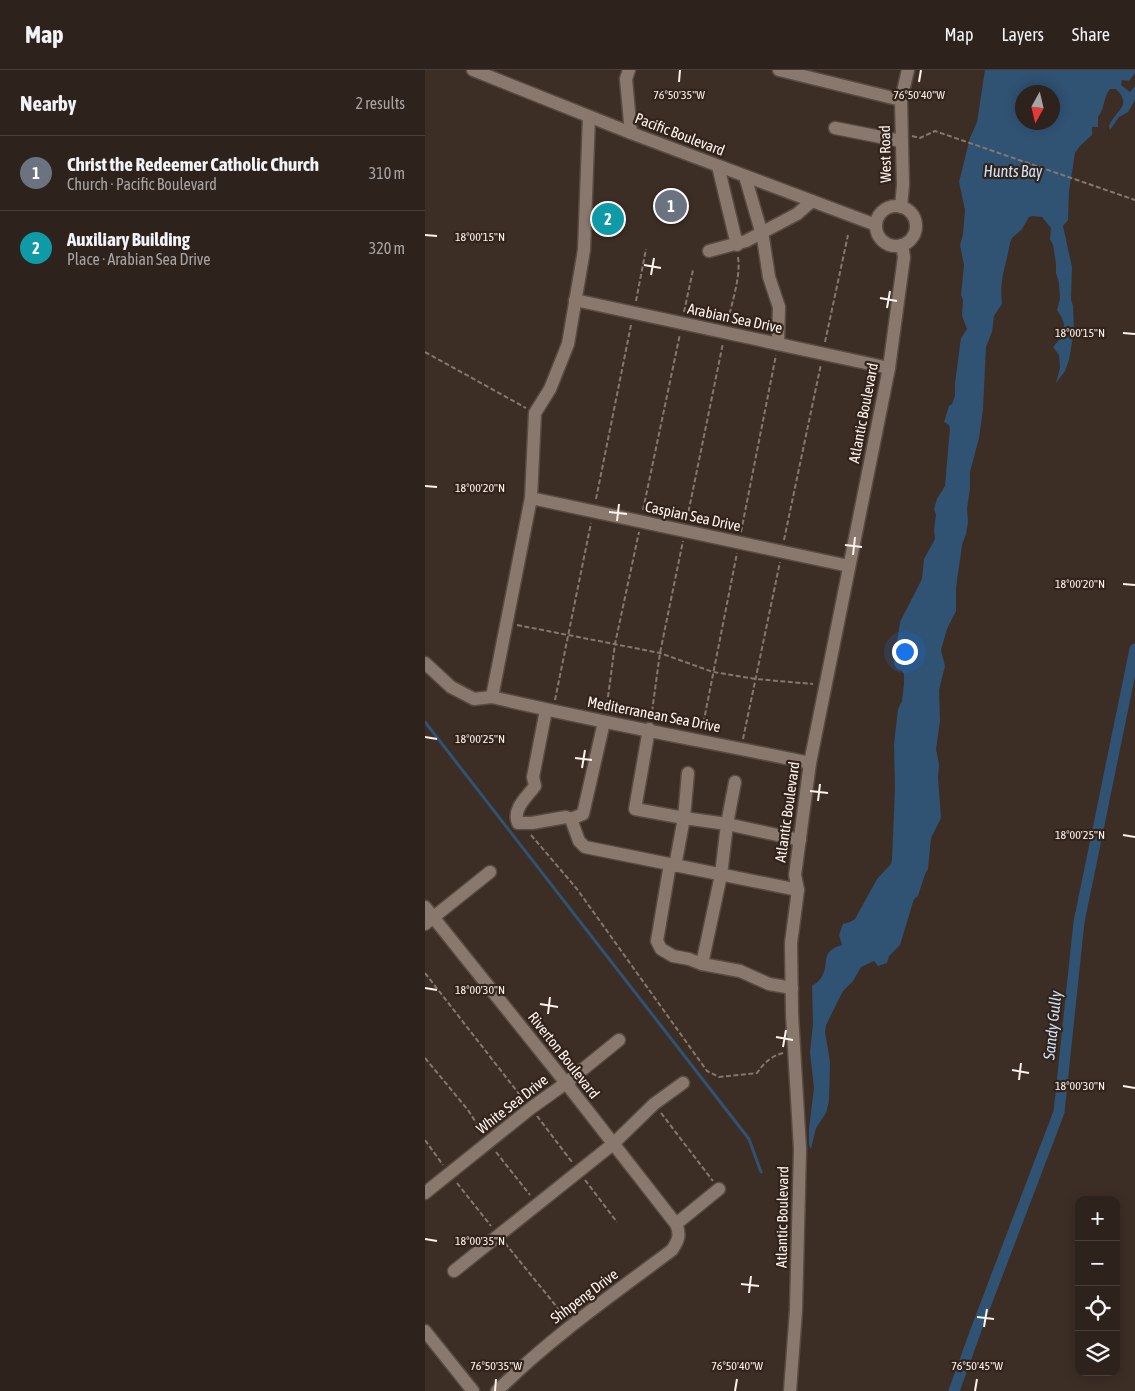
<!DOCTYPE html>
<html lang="en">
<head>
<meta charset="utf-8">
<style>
	:root { --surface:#2e221c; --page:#3a2f29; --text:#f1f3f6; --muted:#a7a4a3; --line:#493f3b; --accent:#8c9099 }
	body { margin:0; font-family:"Asap Condensed",sans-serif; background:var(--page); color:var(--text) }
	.controls { position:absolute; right:15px; bottom:15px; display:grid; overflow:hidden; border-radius:10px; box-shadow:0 2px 12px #0003 }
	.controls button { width:45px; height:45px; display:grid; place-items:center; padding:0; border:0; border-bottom:1px solid var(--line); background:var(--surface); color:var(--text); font:25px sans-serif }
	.compass { position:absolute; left:590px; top:15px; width:45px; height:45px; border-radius:50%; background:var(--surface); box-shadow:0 2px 12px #0003; rotate:188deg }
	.you { position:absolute; left:479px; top:581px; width:18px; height:18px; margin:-12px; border:4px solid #fff; border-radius:50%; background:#1a73e8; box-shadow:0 0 0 8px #1a73e833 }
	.badge { display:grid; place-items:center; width:32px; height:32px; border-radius:50%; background:var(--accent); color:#fff; font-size:16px; font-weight:700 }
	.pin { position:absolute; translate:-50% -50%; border:2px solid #fff; box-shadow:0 1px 5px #0006 }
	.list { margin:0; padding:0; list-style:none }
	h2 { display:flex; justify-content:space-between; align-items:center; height:65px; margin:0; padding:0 20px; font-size:21px }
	h2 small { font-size:16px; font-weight:400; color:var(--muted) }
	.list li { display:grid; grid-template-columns:32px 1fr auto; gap:15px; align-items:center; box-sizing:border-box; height:75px; padding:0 20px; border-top:1px solid var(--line) }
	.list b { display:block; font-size:19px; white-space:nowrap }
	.list p { margin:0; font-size:16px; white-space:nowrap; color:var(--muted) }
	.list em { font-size:16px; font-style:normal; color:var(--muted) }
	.icon { flex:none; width:28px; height:28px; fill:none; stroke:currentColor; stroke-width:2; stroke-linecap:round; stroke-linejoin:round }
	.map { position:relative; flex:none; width:710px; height:1321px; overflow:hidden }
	header { display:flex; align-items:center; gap:30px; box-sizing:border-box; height:70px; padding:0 25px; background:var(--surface); border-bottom:1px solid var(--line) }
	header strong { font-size:24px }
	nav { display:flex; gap:28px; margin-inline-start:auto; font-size:18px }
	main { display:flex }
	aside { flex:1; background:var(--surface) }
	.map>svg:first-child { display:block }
</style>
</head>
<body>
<header>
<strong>Map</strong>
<nav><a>Map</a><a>Layers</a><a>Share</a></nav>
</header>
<main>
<aside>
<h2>Nearby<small>2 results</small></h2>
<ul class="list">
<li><span class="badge" style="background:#6b7280">1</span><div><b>Christ the Redeemer Catholic Church</b><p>Church · Pacific Boulevard</p></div><em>310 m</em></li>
<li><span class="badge" style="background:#0f9aa8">2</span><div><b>Auxiliary Building</b><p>Place · Arabian Sea Drive</p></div><em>320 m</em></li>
</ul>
</aside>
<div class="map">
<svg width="710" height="1321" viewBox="0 0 710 1321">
	<rect width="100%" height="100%" fill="#3d2e25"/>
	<!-- water -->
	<path fill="#305273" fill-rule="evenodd" d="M560 0H710V3L704 11 697 10 696 15 705 22 710 16V30L703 42 694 47 685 60 684 56C691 39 708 36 691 19H685C678 27 680 39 673 47V57H667V65L655 76 650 83 644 121 643 150 638 156 647 197 646 229 648 236 649 260 644 290 640 301 631 313 635 298 634 285 628 277C640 264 644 257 632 240L635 229 634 213 631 203V193L628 175 625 169 626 158 617 147 607 146 604 147 597 159 587 168 585 173C581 196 574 210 577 234L569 246 567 262 561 277 558 339 554 368 545 402V419L542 438 543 452 541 464 537 475 531 518V541L522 559 516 580 520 596 514 620 515 651 511 679 514 694 513 708 516 748 506 768 503 799 500 804 493 826 489 829 475 875 464 886 462 893 453 896 449 891 436 897 428 911 418 921 401 955 400 962 405 992 404 1031 401 1043 391 1058 386 1079 384 1075V1059L389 1018 385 982 388 954 387 916C390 914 394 911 396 908 406 894 393 882 417 875L414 865 418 854 425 852 430 849 452 809 466 794 467 790 470 718 469 674 473 639 477 631 479 614V604L477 601 471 598 469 593 475 552 497 509 499 489 510 469 509 460 511 445 509 439 512 429 520 416 525 358 524 355 519 352 524 336 527 334 530 326V313L536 268 542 259 537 246 538 230 536 225 539 195 535 175 538 164 540 140 534 112 545 68 552 52ZM598 22H628V52H598Z"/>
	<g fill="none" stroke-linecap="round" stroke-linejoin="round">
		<!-- stream -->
		<path stroke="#305273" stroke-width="3" d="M0 652 324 1069 336 1102"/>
		<!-- canal -->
		<path stroke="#305273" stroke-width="11" d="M529 1321 551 1260 634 1042 654 852 710 579"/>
		<defs>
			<g id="minor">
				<path d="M48 0 206 63 451 155"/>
				<path d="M204 0 201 9 206 63"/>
				<path d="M354 0 476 30"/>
				<path d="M410 58 476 71"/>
				<path d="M293 96 312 175"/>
				<path d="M320 106 338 168 344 207 354 237 353 274"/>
				<circle cx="471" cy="156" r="20"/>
				<path d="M476 137 478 115 476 30 483 0"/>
				<path d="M284 181 321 171 372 144 387 131"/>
				<path d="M150 230 464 298"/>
				<path d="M106 428 424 496"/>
				<path d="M0 593 26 617 49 629 67 627C172 652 279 671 385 693"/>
				<path d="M67 627 106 428 110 343 125 319 143 274 159 180 164 47"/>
				<path d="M121 640 108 707 110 716C102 727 87 739 93 753H107L141 747 146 749 154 771 160 777 373 820"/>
				<path d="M224 659 210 739 259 748 302 754 375 770"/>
				<path d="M146 749 158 744 179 652"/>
				<path d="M245 794 232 871 236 879 248 886 264 889 277 894 315 901 344 914 367 918"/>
				<path d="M250 796 259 748 263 703"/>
				<path d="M0 837 141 1013 251 1154C256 1165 253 1171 247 1180 187 1225 125 1268 72 1321"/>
				<path d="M0 854 65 802"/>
				<path d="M277 894 296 805 302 754 310 712"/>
				<path d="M0 1123 106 1038 141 1013 194 970"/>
				<path d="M251 1154 294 1119"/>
				<path d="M29 1201 188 1074 229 1034 258 1013"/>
				<path d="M0 1261 48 1321"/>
				<path d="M365 1321 371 1240 375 1079 367 944 366 873 373 820 370 805 385 693 464 298 479 187 477 175"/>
			</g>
		</defs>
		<!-- minor casing -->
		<use href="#minor" stroke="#574b43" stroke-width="15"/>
		<!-- path -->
		<g stroke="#84776f" stroke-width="2" stroke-dasharray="5 2.5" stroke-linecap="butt">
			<path d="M487 66 495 68 510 61 710 130"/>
			<path d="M211 231 221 179"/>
			<path d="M259 242 268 200"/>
			<path d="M303 251C307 231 316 207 313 187"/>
			<path d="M400 272 423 165"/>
			<path d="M0 282 101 338"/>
			<path d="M171 429 206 255"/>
			<path d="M218 440 255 264"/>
			<path d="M262 449 298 273"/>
			<path d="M316 462 351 285"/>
			<path d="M359 470 396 294"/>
			<path d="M92 555 235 583 288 602 331 609 388 614"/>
			<path d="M130 630 166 453"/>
			<path d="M181 642 190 574 214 462"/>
			<path d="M226 649 235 583 258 471"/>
			<path d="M277 660 312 483"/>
			<path d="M318 669 355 492"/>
			<path d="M106 765 152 819 282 1001 294 1007 332 1003C339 993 346 986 358 983"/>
			<path d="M0 903 98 1029"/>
			<path d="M0 988 43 1040 57 1062"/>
			<path d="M236 1043 288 1111"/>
			<path d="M112 1046 147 1092"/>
			<path d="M0 1070 18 1095"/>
			<path d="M71 1082 105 1125"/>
			<path d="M160 1110 192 1152"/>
			<path d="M32 1113 66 1156"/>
			<path d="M80 1173 140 1247"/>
		</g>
		<!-- minor -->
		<use href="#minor" stroke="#89786d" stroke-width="12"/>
	</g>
	<!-- ticks -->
	<path fill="none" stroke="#fdf3ed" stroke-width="2" d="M254 12 255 0M494 12 496 0M0 165 12 166M219 195 236 198M226 205 229 188M455 228 472 231M462 238 465 221M698 263 710 264M0 416 12 417M184 442 202 444M192 451 194 434M420 475 437 477M428 485 430 467M698 514 710 515M0 667 12 669M150 688 167 690M157 698 160 680M385 721 403 723M393 731 395 714M698 765 710 767M0 918 12 920M115 934 133 937M123 944 125 927M351 967 368 970M358 977 361 960M587 1000 604 1003M594 1010 596 993M698 1016 710 1018M0 1169 12 1171M316 1214 334 1216M324 1223 326 1206M552 1247 569 1249M559 1257 562 1239M70 1321 71 1309M310 1321 312 1309M550 1321 552 1309"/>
	<g text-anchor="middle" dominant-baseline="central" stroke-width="4.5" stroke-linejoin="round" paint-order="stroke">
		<!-- street labels -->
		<g font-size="15" fill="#fdf3ed" stroke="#32241b">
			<text transform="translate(255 64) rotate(21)">Pacific Boulevard</text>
			<text transform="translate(460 84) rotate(-91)">West Road</text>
			<text transform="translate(310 248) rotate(12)">Arabian Sea Drive</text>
			<text transform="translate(438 343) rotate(-79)">Atlantic Boulevard</text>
			<text transform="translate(268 446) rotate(12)">Caspian Sea Drive</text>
			<text transform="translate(229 644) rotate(11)">Mediterranean Sea Drive</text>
			<text transform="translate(362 742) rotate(-82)">Atlantic Boulevard</text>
			<text transform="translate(139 985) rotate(52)">Riverton Boulevard</text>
			<text transform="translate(87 1034) rotate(-38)">White Sea Drive</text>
			<text transform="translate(357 1147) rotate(-89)">Atlantic Boulevard</text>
			<text transform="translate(159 1226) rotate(-37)">Shhpeng Drive</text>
		</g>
		<!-- water labels -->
		<g font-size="16" font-style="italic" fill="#cce2f9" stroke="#32241b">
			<text x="588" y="101">Hunts Bay</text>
			<text transform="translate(627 955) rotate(-84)">Sandy Gully</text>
		</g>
	</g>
	<g font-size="12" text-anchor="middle" fill="#fdf3ed" stroke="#32241b" stroke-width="4.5" stroke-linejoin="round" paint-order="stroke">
		<text x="254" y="29">76°50'35"W</text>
		<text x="494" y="29">76°50'40"W</text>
		<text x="55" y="171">18°00'15"N</text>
		<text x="655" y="267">18°00'15"N</text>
		<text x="55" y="422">18°00'20"N</text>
		<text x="655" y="518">18°00'20"N</text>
		<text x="55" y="673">18°00'25"N</text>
		<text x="655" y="769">18°00'25"N</text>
		<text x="55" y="924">18°00'30"N</text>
		<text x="655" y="1020">18°00'30"N</text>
		<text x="55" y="1175">18°00'35"N</text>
		<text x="71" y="1300">76°50'35"W</text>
		<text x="312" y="1300">76°50'40"W</text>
		<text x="552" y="1300">76°50'45"W</text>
	</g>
</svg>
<div class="controls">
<button>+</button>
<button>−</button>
<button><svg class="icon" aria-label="locate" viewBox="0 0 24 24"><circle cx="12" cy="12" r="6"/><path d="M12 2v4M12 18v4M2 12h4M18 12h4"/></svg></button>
<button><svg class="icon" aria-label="layers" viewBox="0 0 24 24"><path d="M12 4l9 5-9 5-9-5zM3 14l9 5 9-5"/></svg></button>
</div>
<svg class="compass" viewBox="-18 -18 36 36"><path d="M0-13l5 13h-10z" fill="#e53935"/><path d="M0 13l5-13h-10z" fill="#a7a4a3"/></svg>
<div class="you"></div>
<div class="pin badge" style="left:246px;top:136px;background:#6b7280">1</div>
<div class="pin badge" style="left:183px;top:149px;background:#0f9aa8">2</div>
</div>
</main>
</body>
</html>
